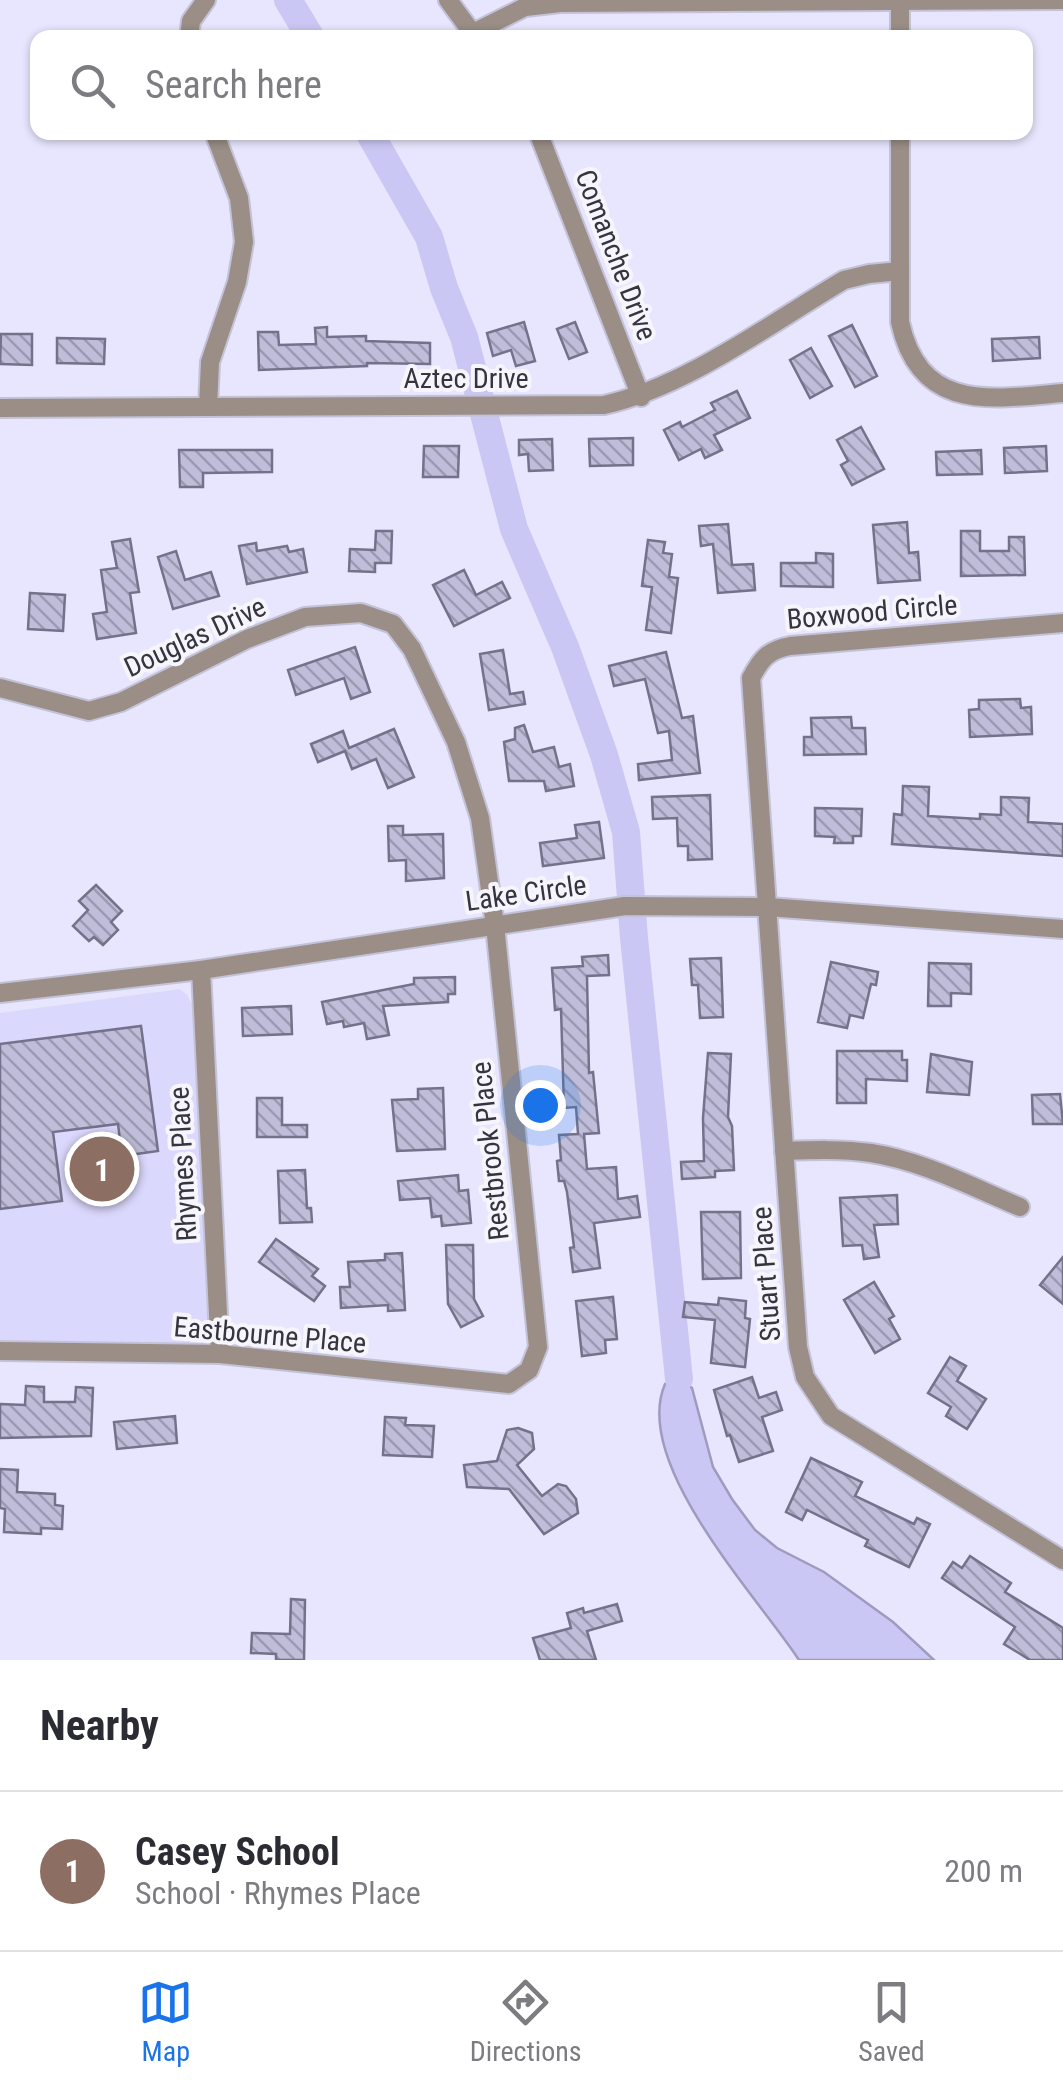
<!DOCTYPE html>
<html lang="en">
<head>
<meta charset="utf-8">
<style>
	:root { --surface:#fff; --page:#f7f7f7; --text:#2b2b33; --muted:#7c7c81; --line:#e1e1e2; --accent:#1a73e8 }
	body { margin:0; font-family:"Roboto Condensed",sans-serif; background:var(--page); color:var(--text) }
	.you { position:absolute; left:540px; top:1105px; width:35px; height:35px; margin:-25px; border:8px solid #fff; border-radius:50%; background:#1a73e8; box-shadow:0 0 0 15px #1a73e833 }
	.badge { display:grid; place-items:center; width:65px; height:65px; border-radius:50%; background:var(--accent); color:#fff; font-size:32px; font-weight:700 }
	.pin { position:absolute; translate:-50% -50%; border:5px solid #fff; box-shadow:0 2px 10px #0006 }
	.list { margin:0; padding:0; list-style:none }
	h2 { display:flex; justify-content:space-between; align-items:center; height:130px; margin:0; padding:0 40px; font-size:42px }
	h2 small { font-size:32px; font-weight:400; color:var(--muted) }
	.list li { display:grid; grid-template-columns:65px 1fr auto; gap:30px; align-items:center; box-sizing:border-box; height:160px; padding:0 40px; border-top:2px solid var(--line) }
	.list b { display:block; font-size:38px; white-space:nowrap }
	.list p { margin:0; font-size:32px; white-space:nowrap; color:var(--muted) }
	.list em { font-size:32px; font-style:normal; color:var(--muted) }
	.icon { flex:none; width:55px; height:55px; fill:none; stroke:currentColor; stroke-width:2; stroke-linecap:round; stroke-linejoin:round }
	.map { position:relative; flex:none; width:1063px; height:1660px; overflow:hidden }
	.search { position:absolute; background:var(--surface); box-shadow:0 2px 8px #0004; left:30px; right:30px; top:30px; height:110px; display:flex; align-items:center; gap:25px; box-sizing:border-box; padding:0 35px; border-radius:20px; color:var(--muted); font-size:38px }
	.sheet { height:290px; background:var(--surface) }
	nav { display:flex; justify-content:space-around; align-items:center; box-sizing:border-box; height:140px; border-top:2px solid var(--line); background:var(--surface); font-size:28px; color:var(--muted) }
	nav a { display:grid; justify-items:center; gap:5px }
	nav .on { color:var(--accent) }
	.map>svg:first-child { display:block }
</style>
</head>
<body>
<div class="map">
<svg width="1063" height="1660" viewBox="0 0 1063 1660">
	<defs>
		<pattern id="building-back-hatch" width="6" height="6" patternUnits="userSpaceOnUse" patternTransform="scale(2.5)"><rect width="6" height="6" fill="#bfbdd9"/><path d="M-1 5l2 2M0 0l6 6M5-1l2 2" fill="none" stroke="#9c9ab1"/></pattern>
	</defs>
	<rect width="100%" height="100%" fill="#e7e6fe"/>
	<!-- built -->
	<path fill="#dbd8fd" d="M180 989 187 995 197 1015 210 1324 202 1336 187 1344 0 1340V1013Z"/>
	<!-- water -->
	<path fill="#cbc7f4" stroke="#9e9bbe" stroke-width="2.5" d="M679 1379 692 1388 713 1467 732 1499 755 1530 777 1548 824 1572 893 1622 934 1660H799C757 1596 631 1463 665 1384Z"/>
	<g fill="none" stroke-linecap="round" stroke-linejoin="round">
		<!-- river -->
		<g stroke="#cbc7f4" stroke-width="28">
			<path d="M288 0 311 38"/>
			<path d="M369 132 429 237 444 288 464 337 514 529 565 647 604 755 626 832 634 938 679 1379"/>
		</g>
	</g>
	<!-- building -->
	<g fill="url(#building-back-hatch)" stroke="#74728b" stroke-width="2.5">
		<path d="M524 322 535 361 516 366 511 350 493 356 487 333Z"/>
		<path d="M575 322 587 352 569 359 557 329Z"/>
		<path d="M852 325 877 376 855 387 829 336Z"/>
		<path d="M327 327V337L366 336V341L430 343V364L367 363V366L259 370 258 332H278L279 345 316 344 315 328Z"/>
		<path d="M1 334H32V365L0 364Z"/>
		<path d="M1039 337 1040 358 993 361 992 339Z"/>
		<path d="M57 338 105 339 104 364 57 363Z"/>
		<path d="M811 348 832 386 810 398 790 360Z"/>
		<path d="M737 391 750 418 714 435 722 450 705 458 701 449 679 460 664 430 680 422 682 427 715 410 711 403Z"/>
		<path d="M861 427 884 469 852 485 841 465 848 461 837 440Z"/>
		<path d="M633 438V465L590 466 589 439Z"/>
		<path d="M552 439 553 470 529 471 528 454 519 455V440Z"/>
		<path d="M424 446H459L458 477H423Z"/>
		<path d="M1046 446 1047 471 1005 473 1004 448Z"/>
		<path d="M179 450H272V472L203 473V487H180Z"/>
		<path d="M981 450 982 474 937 475 936 452Z"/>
		<path d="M907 522 909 553 918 552 920 580 878 583 873 525Z"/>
		<path d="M728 524 732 565 753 564 755 590 718 593 713 544 701 546 699 526Z"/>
		<path d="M376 531H392L391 563H375V572L349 571 350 549 375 550Z"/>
		<path d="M961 531H980V551H1009V537H1024L1025 575 961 576Z"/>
		<path d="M130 539 139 592 130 593 136 633 97 639 93 614 107 612 101 570 117 568 112 542Z"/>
		<path d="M648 540 665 542 663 553 672 554 669 577 678 578 671 633 646 630 652 587 642 586Z"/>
		<path d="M256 543 257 551 287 546 289 552 303 549 307 572 247 584 239 546Z"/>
		<path d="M176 551 185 580 211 572 219 596 173 609 158 557Z"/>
		<path d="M816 553 833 554V587L781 586V563H816Z"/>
		<path d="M464 570 476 595 502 582 510 598 454 626 433 585Z"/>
		<path d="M30 593 65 595 63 631 28 629Z"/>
		<path d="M355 647 370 692 351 699 344 678 296 695 288 670Z"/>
		<path d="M503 650 510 694 523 692 525 704 489 710 480 654Z"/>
		<path d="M666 652 682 718 693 716 700 773 639 780 638 764 672 760 669 731 658 733 645 679 614 686 609 666Z"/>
		<path d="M1020 699 1021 708 1031 707 1032 734 970 737 969 710 979 709V700Z"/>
		<path d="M851 717 852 728H865L866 754 804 755V737H812L811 718Z"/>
		<path d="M524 725 533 752 554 747 559 767 570 764 574 786 546 791 544 781H509L504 742 515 739V728Z"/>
		<path d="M394 729 414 777 388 788 376 759 352 769 345 751 318 762 311 744 343 731 349 748Z"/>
		<path d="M903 786 929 787 928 816 980 819V814L1001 815V797L1029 798 1028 822 1063 824V856L892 844 894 814 902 815Z"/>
		<path d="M710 795 712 859 688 860V846H678L677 818 653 819 652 797Z"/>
		<path d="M815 808 862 809 861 836H853V843H834L835 837 815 836Z"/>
		<path d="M599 822 604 858 543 866 540 843 577 838 575 825Z"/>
		<path d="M388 826H403V835L443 834 444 878 406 881V860L389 861Z"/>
		<path d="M96 885 122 911 111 922 118 930 103 945 94 937 89 941 73 926 88 910 79 901Z"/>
		<path d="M608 955 609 975 587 976 589 1073 593 1072 599 1133 584 1134 587 1169 616 1167 618 1199 637 1196 640 1217 594 1223 600 1268 573 1272 570 1248 574 1247 567 1192 564 1181H559L557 1161 561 1160 559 1135 578 1134 576 1107 564 1108 561 1009 555 1010 552 968 583 966 582 957Z"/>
		<path d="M721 958 723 1017 700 1018 698 985H692L690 959Z"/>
		<path d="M831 962 878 972 876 985 871 984 863 1018 850 1015 847 1028 818 1022Z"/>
		<path d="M929 963 971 964V994L951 993V1006H928Z"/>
		<path d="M455 977V994H448V1002L383 1006 389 1035 367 1039 364 1023 344 1027 343 1021 327 1024 322 1002 414 984V978Z"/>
		<path d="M291 1006 292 1034 243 1036 242 1008Z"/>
		<path d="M141 1026 158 1151 122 1156 118 1124 53 1132 62 1201 0 1209V1044Z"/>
		<path d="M837 1051H902V1060H907V1081L866 1079V1103H837Z"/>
		<path d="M708 1053 731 1054 728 1117 732 1126 734 1170 715 1171V1177L682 1179 681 1162 704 1161 703 1118Z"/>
		<path d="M931 1054 972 1062 969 1095 927 1092Z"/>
		<path d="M443 1088 445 1149 397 1151 392 1100 418 1099V1089Z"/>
		<path d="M1060 1094 1063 1124H1033L1032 1095Z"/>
		<path d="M257 1098H282V1125H307V1137H257Z"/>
		<path d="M305 1170 307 1208H311L312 1222 280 1223 278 1171Z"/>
		<path d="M458 1175 459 1191 468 1190 471 1223 442 1226 441 1216 432 1217 430 1198 400 1200 398 1181Z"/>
		<path d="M897 1195 898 1224 874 1225 879 1257 864 1259 862 1245 843 1246 840 1198Z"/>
		<path d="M701 1212H740L741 1278 703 1279Z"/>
		<path d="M276 1239 318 1269 312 1276 325 1286 314 1301 259 1262Z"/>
		<path d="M446 1245H473L474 1299 483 1316 461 1327 448 1304Z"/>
		<path d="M402 1253 405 1310 388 1311V1305L341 1308 340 1287H350L348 1262 385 1260V1254Z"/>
		<path d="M1063 1257V1304L1040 1285Z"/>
		<path d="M874 1282 894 1316 889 1319 900 1339 875 1353 844 1300Z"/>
		<path d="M613 1297 617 1339 605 1340 606 1353 582 1356 576 1301Z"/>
		<path d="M719 1298 746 1301 745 1318 750 1319 745 1367 711 1363 715 1320 683 1317 685 1302 718 1305Z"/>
		<path d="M950 1357 966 1366 957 1381 986 1399 967 1429 946 1416 951 1407 928 1393Z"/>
		<path d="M752 1377 759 1398 776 1392 782 1410 762 1417 773 1451 739 1462 730 1435 727 1436 714 1390Z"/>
		<path d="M26 1386 44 1387V1402H75L76 1387 93 1388 91 1436 0 1438V1404L25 1405Z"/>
		<path d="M175 1416 177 1443 117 1449 114 1422Z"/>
		<path d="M385 1417 406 1418 405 1425 434 1426 432 1457 383 1455Z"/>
		<path d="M518 1428 532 1433 534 1449 517 1465 542 1496 558 1484 566 1486 576 1499 578 1513 544 1534 509 1489 467 1487 464 1465 497 1461 507 1430Z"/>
		<path d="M811 1458 862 1482 855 1496 914 1524 917 1518 930 1524 909 1567 865 1546 868 1540 807 1510 802 1520 786 1512Z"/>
		<path d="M0 1469 18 1470 17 1492 55 1494V1505L63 1506 62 1529 41 1528V1534L4 1532 5 1509 0 1508Z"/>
		<path d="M970 1556 1011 1583 1005 1592 1063 1628V1660H1030L1004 1644 1015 1627 942 1578 953 1562 962 1568Z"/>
		<path d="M291 1599 305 1600 304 1660H276V1654L251 1653 252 1633 290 1634Z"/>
		<path d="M617 1604 622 1621 587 1631 596 1660H540L533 1638 571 1628 567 1613 583 1608 584 1613Z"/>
	</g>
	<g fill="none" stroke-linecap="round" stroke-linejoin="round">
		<defs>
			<g id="minor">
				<path d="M448 0 476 38"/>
				<path d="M473 33 525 7 560 3 1063 0"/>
				<path d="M189 38 191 21 206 0"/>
				<path d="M900 38V2"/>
				<path d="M538 132 641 397"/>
				<path d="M900 132V322C920 413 991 399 1063 393"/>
				<path d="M208 407 210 362 237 282 244 242 239 198 214 132"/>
				<path d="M0 408 604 405C686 387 771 323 844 280L869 274 900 271"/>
				<path d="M1063 623 790 646C768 650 761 659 751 678L798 1347 805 1377 831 1416 1063 1560"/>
				<path d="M0 688 89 711 121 702 247 639 305 617 361 613 393 624 412 649 456 742 480 818 495 925 538 1347 529 1370 509 1384 220 1354 0 1351"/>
				<path d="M201 970 220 1354"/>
				<path d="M0 993 201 970 625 906 768 907 1063 929"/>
				<path d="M784 1151C813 1150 842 1149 871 1153 923 1161 972 1187 1020 1207"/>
			</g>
		</defs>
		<!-- minor casing -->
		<use href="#minor" stroke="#c3c2d8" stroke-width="22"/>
		<!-- minor -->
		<use href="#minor" stroke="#9a8e86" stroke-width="18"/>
	</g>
	<g text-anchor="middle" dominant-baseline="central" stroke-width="8" stroke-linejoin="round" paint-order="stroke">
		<!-- street labels -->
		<g font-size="28" fill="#35343f" stroke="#f6f5fb">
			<text transform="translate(616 255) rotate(69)">Comanche Drive</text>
			<text x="466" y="378">Aztec Drive</text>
			<text transform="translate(872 612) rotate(-5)">Boxwood Circle</text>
			<text transform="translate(195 637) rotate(-25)">Douglas Drive</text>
			<text transform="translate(526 893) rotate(-8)">Lake Circle</text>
			<text transform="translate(490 1151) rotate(-96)">Restbrook Place</text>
			<text transform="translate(183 1164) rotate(-93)">Rhymes Place</text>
			<text transform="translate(766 1274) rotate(-94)">Stuart Place</text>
			<text transform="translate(270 1335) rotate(5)">Eastbourne Place</text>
		</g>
	</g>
</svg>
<div class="you"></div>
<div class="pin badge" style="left:102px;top:1169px;background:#8d6e63">1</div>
<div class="search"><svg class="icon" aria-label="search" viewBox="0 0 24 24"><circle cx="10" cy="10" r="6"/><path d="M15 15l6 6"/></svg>Search here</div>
</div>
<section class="sheet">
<h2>Nearby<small></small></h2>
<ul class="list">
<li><span class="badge" style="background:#8d6e63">1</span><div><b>Casey School</b><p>School · Rhymes Place</p></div><em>200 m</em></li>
</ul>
</section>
<nav>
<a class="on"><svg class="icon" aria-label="map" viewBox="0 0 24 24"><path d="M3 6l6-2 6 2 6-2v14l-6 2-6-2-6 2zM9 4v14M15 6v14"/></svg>Map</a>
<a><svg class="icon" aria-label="directions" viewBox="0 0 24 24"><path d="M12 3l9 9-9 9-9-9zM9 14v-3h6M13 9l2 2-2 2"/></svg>Directions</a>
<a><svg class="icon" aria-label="saved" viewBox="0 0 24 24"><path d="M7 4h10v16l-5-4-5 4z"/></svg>Saved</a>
</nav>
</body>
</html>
